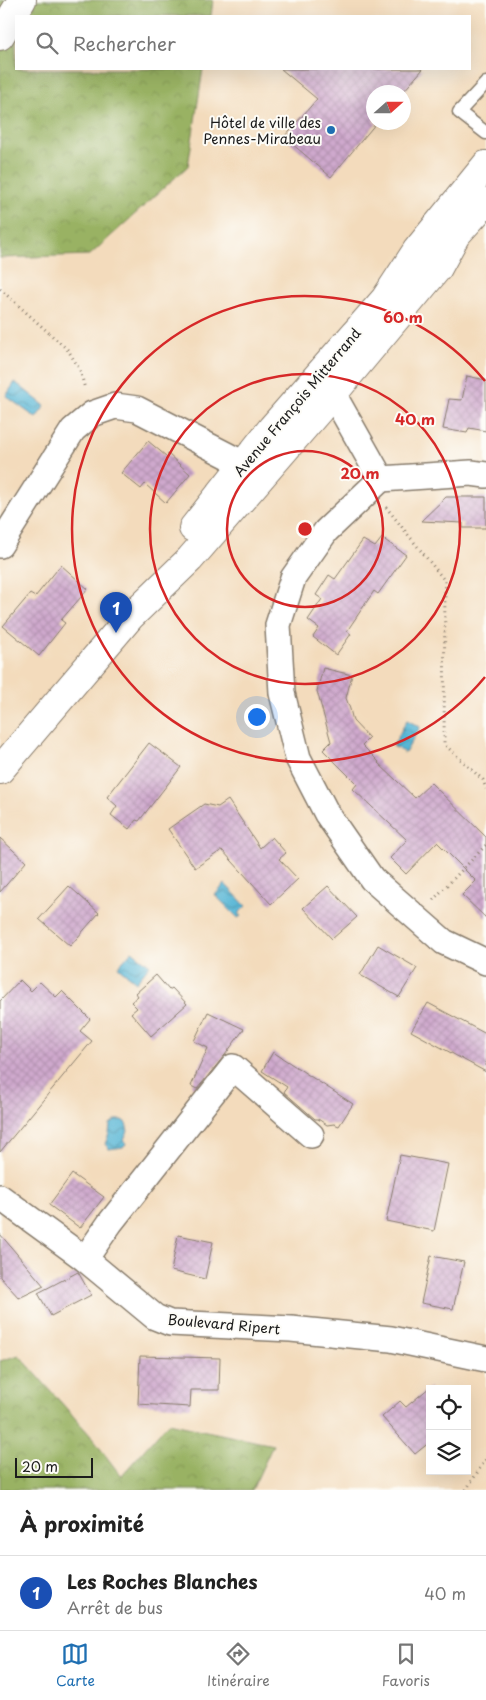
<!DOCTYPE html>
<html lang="fr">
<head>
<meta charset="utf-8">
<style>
	:root { --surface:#fff; --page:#f6f6f6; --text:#222; --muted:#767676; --line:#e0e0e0; --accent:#1f6fb2 }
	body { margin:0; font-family:"Playpen Sans",sans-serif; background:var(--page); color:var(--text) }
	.controls { position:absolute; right:15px; bottom:15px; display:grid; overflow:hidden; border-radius:0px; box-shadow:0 5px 20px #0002 }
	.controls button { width:45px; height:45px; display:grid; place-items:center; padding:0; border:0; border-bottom:1px solid var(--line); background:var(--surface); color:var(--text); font:25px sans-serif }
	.compass { position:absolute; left:366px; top:85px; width:45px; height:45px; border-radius:50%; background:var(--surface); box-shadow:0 5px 20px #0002; rotate:69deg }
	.scale { position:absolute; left:15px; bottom:12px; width:78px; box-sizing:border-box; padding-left:5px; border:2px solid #1c1c1c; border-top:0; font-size:14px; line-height:18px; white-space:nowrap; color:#1c1c1c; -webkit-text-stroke:4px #fdfcf7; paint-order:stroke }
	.you { position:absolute; left:256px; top:716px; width:18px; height:18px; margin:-12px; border:4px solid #fff; border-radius:50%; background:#1a73e8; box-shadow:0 0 0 8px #1a73e833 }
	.badge { display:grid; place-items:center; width:32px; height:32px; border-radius:50%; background:var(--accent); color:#fff; font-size:16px; font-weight:700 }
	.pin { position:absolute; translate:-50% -41px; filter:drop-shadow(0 1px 2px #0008) }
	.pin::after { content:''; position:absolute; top:26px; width:18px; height:15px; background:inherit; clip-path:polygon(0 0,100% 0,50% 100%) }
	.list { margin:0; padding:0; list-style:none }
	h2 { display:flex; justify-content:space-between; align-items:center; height:65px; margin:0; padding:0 20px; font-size:21px }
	h2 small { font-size:16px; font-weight:400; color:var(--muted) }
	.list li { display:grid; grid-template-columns:32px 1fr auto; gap:15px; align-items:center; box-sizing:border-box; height:75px; padding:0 20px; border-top:1px solid var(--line) }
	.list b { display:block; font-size:19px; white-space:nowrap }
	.list p { margin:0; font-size:16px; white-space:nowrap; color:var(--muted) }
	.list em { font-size:16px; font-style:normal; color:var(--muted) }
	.icon { flex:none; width:28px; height:28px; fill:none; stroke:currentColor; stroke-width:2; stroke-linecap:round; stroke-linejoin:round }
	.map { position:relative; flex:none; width:486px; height:1490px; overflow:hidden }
	.search { position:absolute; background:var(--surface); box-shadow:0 5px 20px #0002; left:15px; right:15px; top:15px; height:55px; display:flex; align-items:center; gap:12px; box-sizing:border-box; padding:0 18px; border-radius:0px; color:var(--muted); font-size:19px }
	.sheet { height:140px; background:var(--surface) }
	nav { display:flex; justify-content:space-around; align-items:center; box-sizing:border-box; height:70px; border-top:1px solid var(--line); background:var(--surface); font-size:14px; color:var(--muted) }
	nav a { display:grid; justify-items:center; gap:2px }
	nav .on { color:var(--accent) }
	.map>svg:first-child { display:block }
</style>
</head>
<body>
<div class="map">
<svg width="486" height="1490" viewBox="0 0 486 1490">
	<defs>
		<pattern id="forest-crowns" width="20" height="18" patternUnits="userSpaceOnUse" patternTransform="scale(1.25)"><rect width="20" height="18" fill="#99b263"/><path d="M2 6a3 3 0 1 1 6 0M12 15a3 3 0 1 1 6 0" fill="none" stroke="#839855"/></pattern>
		<pattern id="water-waves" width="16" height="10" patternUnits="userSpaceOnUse" patternTransform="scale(1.25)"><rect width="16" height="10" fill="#57b6d5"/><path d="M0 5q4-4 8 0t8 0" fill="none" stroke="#4793ac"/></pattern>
		<pattern id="building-cross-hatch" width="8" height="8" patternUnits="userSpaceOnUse" patternTransform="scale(1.25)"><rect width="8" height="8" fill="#cfa9cd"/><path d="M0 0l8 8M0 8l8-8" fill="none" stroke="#b191af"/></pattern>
	</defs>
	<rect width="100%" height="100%" fill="#fdfcf7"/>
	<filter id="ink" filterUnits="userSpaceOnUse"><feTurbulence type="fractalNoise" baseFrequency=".02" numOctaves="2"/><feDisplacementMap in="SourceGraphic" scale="10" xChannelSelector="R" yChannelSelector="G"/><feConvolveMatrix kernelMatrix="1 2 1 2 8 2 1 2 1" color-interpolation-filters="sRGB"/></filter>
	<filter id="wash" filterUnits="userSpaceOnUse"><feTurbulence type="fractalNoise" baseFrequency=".0096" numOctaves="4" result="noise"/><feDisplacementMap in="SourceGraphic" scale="20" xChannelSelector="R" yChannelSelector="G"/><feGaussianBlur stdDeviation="1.12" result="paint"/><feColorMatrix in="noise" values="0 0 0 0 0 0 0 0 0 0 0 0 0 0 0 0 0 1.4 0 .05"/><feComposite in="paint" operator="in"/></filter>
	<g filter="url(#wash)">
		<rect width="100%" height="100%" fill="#f3dbbc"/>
		<!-- forest -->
		<g fill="url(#forest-crowns)" stroke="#5a6740">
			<path d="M0 0H213L211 16H16V69H203L188 166 90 255 0 258Z"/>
			<path d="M19 1355 90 1435 121 1476 168 1423 273 1445 252 1490H0V1361Z"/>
		</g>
		<!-- water -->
		<g fill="url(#water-waves)" stroke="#3a6978">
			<path d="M15 382 45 406 36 418 6 396Z"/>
			<path d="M407 720 420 727 405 753 393 746Z"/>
			<path d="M225 884 246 906 238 914 241 916 238 918 215 895Z"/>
			<path d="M132 951 150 965 136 982 118 967Z"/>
			<path d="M116 1120H122L126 1123 128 1131 124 1139 126 1144 123 1147 109 1149 105 1144 109 1134 110 1125Z"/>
		</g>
		<g id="blocks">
			<!-- building -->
			<g fill="url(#building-cross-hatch)">
				<path d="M281 69H423L403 92H374V122H377L331 177 284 137 317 99Z"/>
				<path d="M467 376 486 380V431L469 428 467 433 443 429 449 399 462 400Z"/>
				<path d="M148 441 166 456 168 454 190 474 166 503 145 484 141 489 121 473Z"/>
				<path d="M446 497H486V528H463V523L421 521Z"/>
				<path d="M382 538 406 555 378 594 374 591 347 631 351 634 336 655 313 637 319 628 308 620 322 599 316 595 329 575 335 579 363 540 375 547Z"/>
				<path d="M61 565 88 589 61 620 65 623 39 656 3 626 30 594 35 597Z"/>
				<path d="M323 668 352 675 346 698 350 709 353 721 369 738 362 745 379 762 378 763 415 798 431 783 486 837V918L462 895 476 881 437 842 406 874 390 858 407 840 353 789 357 784 323 750 331 742 317 691Z"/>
				<path d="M149 743 181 767 139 821 136 820 129 829 111 815 117 806 107 797Z"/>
				<path d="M228 800 260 848 272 837 286 853 279 859 298 879 271 904 222 850 195 868 168 829 204 804 218 807Z"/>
				<path d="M0 838 26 862 0 892Z"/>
				<path d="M69 886 99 913 70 946 39 919Z"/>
				<path d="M328 886 357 917 332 939 303 908Z"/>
				<path d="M378 945 417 968 399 997 360 975Z"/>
				<path d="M156 975 169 990 172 988 187 1004 151 1036 131 1013 137 1008 131 1002 138 996 136 993Z"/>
				<path d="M20 980 31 991 40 982 56 997 62 991 90 1019 80 1031 92 1041 0 1152V1001Z"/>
				<path d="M428 1003 486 1034V1072L411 1031Z"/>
				<path d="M208 1012 244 1029 225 1055 197 1089 191 1086 208 1048 194 1041Z"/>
				<path d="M273 1052 353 1104 339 1126 334 1124 327 1125 318 1119H315L284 1092 287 1087 262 1071Z"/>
				<path d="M400 1155 448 1164 434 1231 386 1221Z"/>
				<path d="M72 1174 104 1197 80 1228 49 1205Z"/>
				<path d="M0 1234 44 1286 19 1298 0 1277Z"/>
				<path d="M178 1235 213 1242 205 1279 171 1271Z"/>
				<path d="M431 1256 464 1262 453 1309 421 1303Z"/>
				<path d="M78 1272 91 1295 51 1316 38 1293Z"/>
				<path d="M140 1356 220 1358 219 1390H191L190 1407 138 1404Z"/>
				<path d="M430 1387V1442L415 1454 382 1417 400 1401 406 1407Z"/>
			</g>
		</g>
	</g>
	<g filter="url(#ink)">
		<use href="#blocks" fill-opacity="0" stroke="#887c6c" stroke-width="1"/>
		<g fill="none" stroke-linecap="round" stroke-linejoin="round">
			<defs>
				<path id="service" d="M486 83 459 112 486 133"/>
				<g id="minor">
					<path d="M333 394 381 479 471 473 486 475"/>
					<path d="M381 479 326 531 293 578 278 625 282 693 298 758 327 814 372 879 444 942 486 962"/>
					<path d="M0 545 73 430 92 414 115 406 137 409 244 464 259 474"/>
					<path d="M0 1197 85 1259 155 1317 170 1323 291 1329 391 1339 486 1359"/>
					<path d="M85 1259 110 1223 233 1067 311 1135"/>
				</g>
				<path id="tertiary" d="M0 36 22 0"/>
				<g id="secondary">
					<path d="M193 528 272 428 385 299 417 250 486 165"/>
					<path d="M0 770 130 617 190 559 333 394 438 268 456 235 486 202"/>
				</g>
			</defs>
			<!-- service casing -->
			<use href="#service" stroke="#887c6c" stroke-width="15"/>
			<!-- minor casing -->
			<use href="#minor" stroke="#887c6c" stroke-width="28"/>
			<!-- tertiary casing -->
			<use href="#tertiary" stroke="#887c6c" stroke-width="30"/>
			<!-- secondary casing -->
			<use href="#secondary" stroke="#887c6c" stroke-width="30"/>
			<!-- path -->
			<g stroke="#887c6c" stroke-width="3" stroke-dasharray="1 4" stroke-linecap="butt">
				<path d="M0 289 68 350 80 370 85 389"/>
				<path d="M386 507 445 581 444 744 483 780 486 789"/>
				<path d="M433 900 486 845"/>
				<path d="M466 1490 486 1459"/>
			</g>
			<!-- service -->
			<use href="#service" stroke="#fff" stroke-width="12"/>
			<!-- minor -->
			<use href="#minor" stroke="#fff" stroke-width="25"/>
			<!-- tertiary -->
			<use href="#tertiary" stroke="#fff" stroke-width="28"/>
			<!-- secondary -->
			<use href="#secondary" stroke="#fff" stroke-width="28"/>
		</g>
	</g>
	<!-- distance rings -->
	<g fill="none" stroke="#d62828" stroke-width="2.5">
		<circle cx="305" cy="529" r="78"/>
		<circle cx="305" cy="529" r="155"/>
		<path d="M485 677A233 233 0 1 1 485 381"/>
	</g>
	<!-- markers -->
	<circle fill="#1f6fb2" stroke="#fdfcf7" stroke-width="2" cx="331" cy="130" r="5"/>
	<g text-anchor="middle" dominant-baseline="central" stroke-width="4" stroke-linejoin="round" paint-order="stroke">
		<!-- poi labels -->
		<g font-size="14" fill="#1c1c1c" stroke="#fdfcf7" text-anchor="end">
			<text x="321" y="122">Hôtel de ville des<tspan x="321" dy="16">Pennes-Mirabeau</tspan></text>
		</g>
		<!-- street labels -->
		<g font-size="14" fill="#1c1c1c" stroke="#fdfcf7">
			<text transform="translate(297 402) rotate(-50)">Avenue François Mitterrand</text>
			<text transform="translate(224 1324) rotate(5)">Boulevard Ripert</text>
		</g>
	</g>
	<circle cx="305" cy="529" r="8" fill="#d62828" stroke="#fdfcf7" stroke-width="2.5"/>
	<g font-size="15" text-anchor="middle" font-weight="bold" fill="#d62828" stroke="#fdfcf7" stroke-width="4" stroke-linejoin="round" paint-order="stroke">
		<text x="403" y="323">60 m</text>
		<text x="415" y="425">40 m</text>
		<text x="360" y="479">20 m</text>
	</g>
</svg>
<div class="controls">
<button><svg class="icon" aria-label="locate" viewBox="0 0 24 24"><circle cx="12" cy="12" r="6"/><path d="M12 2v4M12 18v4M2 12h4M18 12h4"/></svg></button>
<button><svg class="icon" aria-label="layers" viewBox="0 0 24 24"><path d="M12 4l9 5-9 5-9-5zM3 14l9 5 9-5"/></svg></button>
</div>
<svg class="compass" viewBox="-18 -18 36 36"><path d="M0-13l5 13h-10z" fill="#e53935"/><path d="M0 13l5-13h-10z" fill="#767676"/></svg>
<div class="scale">20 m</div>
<div class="you"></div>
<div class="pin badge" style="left:116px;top:633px;background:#1a4fb4">1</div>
<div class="search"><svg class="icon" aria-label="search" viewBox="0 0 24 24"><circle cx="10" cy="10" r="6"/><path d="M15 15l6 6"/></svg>Rechercher</div>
</div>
<section class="sheet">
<h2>À proximité<small></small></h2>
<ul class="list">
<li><span class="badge" style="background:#1a4fb4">1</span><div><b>Les Roches Blanches</b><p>Arrêt de bus</p></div><em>40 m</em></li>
</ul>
</section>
<nav>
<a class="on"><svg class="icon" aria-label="map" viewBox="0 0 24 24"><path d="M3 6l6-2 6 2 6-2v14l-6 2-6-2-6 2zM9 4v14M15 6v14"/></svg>Carte</a>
<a><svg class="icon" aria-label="directions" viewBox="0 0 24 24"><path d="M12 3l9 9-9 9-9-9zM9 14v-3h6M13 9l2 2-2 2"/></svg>Itinéraire</a>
<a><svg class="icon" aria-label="saved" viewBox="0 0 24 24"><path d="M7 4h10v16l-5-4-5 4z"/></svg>Favoris</a>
</nav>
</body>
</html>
